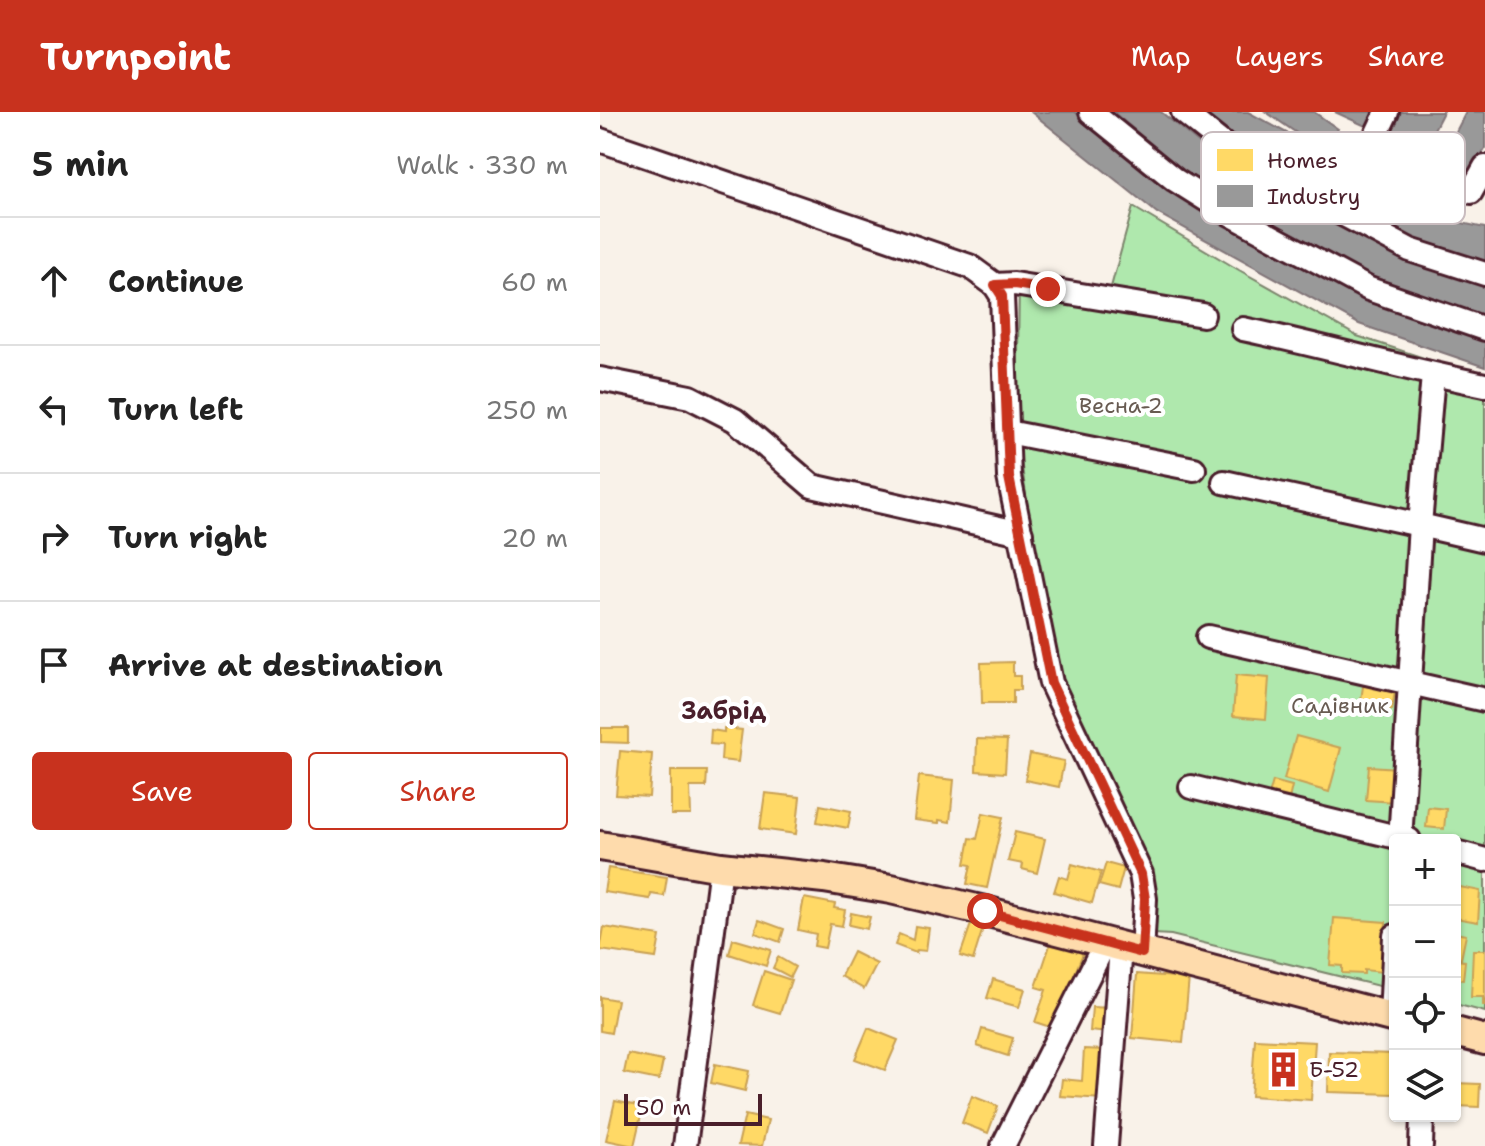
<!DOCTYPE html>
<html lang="en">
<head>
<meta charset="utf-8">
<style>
	:root { --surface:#fff; --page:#f6f6f6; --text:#222; --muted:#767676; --line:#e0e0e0; --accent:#c8321e }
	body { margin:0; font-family:"Shantell Sans",sans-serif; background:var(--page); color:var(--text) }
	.controls { position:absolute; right:24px; bottom:24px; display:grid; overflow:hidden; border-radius:8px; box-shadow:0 2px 6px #0004 }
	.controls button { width:72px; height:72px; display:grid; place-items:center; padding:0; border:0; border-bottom:2px solid var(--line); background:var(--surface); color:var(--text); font:40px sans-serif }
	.scale { position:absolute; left:24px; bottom:20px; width:138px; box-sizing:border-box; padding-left:8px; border:4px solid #4a1f2b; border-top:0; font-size:22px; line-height:28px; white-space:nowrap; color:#4a1f2b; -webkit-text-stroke:6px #fff; paint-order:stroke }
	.stop { position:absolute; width:24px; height:24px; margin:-18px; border:6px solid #c8321e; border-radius:50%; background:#fff }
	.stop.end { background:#c8321e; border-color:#fff; box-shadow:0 2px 8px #0008 }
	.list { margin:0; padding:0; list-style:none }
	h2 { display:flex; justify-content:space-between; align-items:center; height:104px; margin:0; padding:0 32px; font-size:34px }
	h2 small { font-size:26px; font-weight:400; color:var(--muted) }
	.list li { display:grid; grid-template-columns:52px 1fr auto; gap:24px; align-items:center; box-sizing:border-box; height:128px; padding:0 32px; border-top:2px solid var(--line) }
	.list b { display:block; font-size:30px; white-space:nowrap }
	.list em { font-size:26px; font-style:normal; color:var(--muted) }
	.actions { display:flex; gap:16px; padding:24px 32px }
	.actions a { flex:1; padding:18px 0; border:2px solid var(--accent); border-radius:8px; text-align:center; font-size:28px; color:var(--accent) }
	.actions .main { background:var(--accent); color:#fff }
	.icon { flex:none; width:44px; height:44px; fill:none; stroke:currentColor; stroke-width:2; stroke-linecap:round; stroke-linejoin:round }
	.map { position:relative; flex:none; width:885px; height:1034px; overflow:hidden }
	header { display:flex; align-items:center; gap:48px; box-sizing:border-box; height:112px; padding:0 40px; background:var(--accent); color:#fff }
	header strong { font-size:38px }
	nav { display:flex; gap:44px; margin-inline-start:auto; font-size:28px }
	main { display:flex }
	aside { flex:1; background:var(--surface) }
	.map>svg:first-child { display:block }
</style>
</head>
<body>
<header>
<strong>Turnpoint</strong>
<nav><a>Map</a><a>Layers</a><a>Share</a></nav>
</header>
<main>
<aside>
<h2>5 min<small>Walk · 330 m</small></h2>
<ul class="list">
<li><svg class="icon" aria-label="ahead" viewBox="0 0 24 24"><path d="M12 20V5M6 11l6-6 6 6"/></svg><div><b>Continue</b></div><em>60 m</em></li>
<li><svg class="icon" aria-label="left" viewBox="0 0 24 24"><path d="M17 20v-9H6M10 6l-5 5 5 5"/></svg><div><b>Turn left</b></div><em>250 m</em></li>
<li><svg class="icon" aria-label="right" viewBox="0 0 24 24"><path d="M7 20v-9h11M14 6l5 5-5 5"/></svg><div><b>Turn right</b></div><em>20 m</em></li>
<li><svg class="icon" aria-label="arrive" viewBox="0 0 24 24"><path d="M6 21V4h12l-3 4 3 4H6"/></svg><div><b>Arrive at destination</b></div></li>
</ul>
<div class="actions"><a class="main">Save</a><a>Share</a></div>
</aside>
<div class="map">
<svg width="885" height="1034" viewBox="0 0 885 1034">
	<rect width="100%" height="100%" fill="#f9f2e9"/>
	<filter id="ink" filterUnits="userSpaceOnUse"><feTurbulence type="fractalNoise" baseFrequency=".0125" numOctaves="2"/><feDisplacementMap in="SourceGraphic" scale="16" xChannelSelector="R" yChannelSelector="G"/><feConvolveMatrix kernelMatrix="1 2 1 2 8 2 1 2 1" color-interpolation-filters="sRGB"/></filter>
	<g filter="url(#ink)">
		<!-- green -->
		<path fill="#afe8ad" stroke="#7c846c" stroke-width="2" d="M533 95 639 158 757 224 885 266V900L855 892V728H795V878L571 823 554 822 470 595 441 486 417 321 419 170 508 186Z"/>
		<!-- homes -->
		<g fill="#ffd966" stroke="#c9a154" stroke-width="2">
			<path d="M413 550V564H420V578H413V591H382L381 551Z"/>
			<path d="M636 563 669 566 666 607 633 604Z"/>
			<path d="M764 568 796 573 792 598 760 594Z"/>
			<path d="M1 616H28V631L1 630Z"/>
			<path d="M124 616 142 618 138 650 121 648 122 633 110 632 111 618 124 620Z"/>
			<path d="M696 624 741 636 729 680 684 667Z"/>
			<path d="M377 627 407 628 405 661 376 659Z"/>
			<path d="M20 639 52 642 49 685 16 683Z"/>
			<path d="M430 642 464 649 459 675 425 668Z"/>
			<path d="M769 654 798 656 795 690 766 688Z"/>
			<path d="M71 659H107L106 675H90L91 703H71Z"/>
			<path d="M319 664 354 668 350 710 339 708V711L314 708Z"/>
			<path d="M673 669 692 674 688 692 668 687Z"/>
			<path d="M165 681 200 685 196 722 160 717Z"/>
			<path d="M220 693 251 699 248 716 217 710Z"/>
			<path d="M828 695 846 697 844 717 826 715Z"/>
			<path d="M383 701 403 705 387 776 367 772 371 753 365 752 370 726 377 727Z"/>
			<path d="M415 720 445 727 437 761 422 757 423 752 408 749Z"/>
			<path d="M506 751 524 756 518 778 499 773Z"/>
			<path d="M472 752 501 760 492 791 454 780 459 764 468 767Z"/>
			<path d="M8 756 67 765 64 784 51 782 50 787 4 780Z"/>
			<path d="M855 774 880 779 878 810 855 806Z"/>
			<path d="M204 786 235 792 234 796 245 798 242 814 230 812 225 836 214 834 216 822 198 818Z"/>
			<path d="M251 801 270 805 267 817 249 813Z"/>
			<path d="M734 806 786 810 782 860 764 858V862L742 861V854L730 853Z"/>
			<path d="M159 808 184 817 180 830 155 821Z"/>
			<path d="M371 812 383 816 373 848 360 844Z"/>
			<path d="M315 814 329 816 326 839 317 838 316 841 295 833 299 822 313 828Z"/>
			<path d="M4 815 60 824 56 846 0 838Z"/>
			<path d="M855 821 866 823 861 847 855 846Z"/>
			<path d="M133 827 171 838 166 854 129 842Z"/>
			<path d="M451 830 483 841 453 916 435 910 446 878 436 875Z"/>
			<path d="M873 838H885V893H883V885H871Z"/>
			<path d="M253 840 277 852 264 877 241 864Z"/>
			<path d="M178 845 195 855 190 865 173 856Z"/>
			<path d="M855 848 865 849 863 868 855 867Z"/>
			<path d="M164 859 191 868 180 901 153 893Z"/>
			<path d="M537 862 589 866 583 931 532 926Z"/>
			<path d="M393 867 425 877 419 895 387 886Z"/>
			<path d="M0 885 17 888 11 921 0 919Z"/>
			<path d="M492 895 511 896 508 921 490 919Z"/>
			<path d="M268 916 298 928 285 958 255 947Z"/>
			<path d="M382 917 413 926 408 944 377 934Z"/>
			<path d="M655 927 715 930 711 988 651 984Z"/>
			<path d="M484 937 505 938 502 987 460 984 462 967 482 969Z"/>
			<path d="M729 940 795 942V982L728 980Z"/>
			<path d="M28 942 63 949 59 968 24 961Z"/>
			<path d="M115 952 149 959 145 979 111 971Z"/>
			<path d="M855 971 880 972 879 995 855 994Z"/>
			<path d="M372 984 398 994 388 1021 362 1011Z"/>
			<path d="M15 989 43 995 34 1034 6 1028Z"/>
			<path d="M145 1003 168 1008 162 1034 138 1033Z"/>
		</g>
		<!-- industry -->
		<g fill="#999" stroke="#817478" stroke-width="2">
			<path d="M431 0H475L573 79 764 188 885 229V255L759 212 557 101Z"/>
			<path d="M513 0H561L629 56 609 80Z"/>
			<path d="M591 0H648L848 108 885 116V152L820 136 618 24Z"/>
			<path d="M666 0H714L738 17 723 39Z"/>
			<path d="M735 0H780L772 17Z"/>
			<path d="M801 0H843L805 74 772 56Z"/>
			<path d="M866 0H885V36L859 85 830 70Z"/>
			<path d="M653 65 811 151 885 174V206L794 177 639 92Z"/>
		</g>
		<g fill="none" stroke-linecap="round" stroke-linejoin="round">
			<defs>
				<g id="minor">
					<path d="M491 0 575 68 621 97 769 177 885 217"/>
					<path d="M583 0 648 52 810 138 885 162"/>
					<path d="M0 28 369 154 395 173 402 184 409 365 451 571 541 762 545 787 542 841"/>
					<path d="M768 40 787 0"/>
					<path d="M871 80 885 55"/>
					<path d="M621 97 648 52"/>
					<path d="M395 173 414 172 603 203"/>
					<path d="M643 217C724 234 804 257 885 273"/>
					<path d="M0 267 90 285 135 308 212 374 421 421"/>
					<path d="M408 320 594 357"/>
					<path d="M624 370 820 413 833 263"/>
					<path d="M608 525 885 588"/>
					<path d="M591 675 809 728"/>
					<path d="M800 728 820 413 885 428"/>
					<path d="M855 740 885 748"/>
					<path d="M791 905 795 824"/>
					<path d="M85 1034 121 755"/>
					<path d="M403 1034 505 831"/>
					<path d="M506 1034 521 835"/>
					<path d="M821 1034 822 1004"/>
				</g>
				<g id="major">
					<path d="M0 734 121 755 224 766 291 777 385 799 795 906"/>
					<path d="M855 920 885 928"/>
				</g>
			</defs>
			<!-- minor casing -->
			<use href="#minor" stroke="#4a1f2b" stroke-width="28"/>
			<!-- major casing -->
			<use href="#major" stroke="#4a1f2b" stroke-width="34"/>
			<!-- minor -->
			<use href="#minor" stroke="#fff" stroke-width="22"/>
			<!-- major -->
			<use href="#major" stroke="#fedbac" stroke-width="28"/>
		</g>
	</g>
	<g fill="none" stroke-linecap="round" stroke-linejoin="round" filter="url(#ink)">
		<!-- route -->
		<path stroke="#c8321e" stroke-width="10" d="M385 799 542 841 545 787 541 762 451 571 409 365 402 184 395 173 414 172 448 177"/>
	</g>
	<!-- icons -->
	<defs>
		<symbol id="building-bare" viewBox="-9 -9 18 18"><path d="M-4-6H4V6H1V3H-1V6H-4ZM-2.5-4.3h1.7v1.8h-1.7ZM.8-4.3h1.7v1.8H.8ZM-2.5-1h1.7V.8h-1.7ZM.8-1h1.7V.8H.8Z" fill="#c8321e" stroke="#fff" stroke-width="2.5" paint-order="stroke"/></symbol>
	</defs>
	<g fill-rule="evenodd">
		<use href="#building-bare" x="658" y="932" width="51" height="51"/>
	</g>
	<g text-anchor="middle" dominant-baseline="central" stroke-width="8" stroke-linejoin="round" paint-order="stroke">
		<!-- park labels -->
		<g font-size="22" fill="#685b52" stroke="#fff">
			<text x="521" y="293">Весна-2</text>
			<text x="740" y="593">Садівник</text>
		</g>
		<!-- poi labels -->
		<g font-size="22" fill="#4a1f2b" stroke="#fff" text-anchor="start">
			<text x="709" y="957">Б-52</text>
		</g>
		<!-- neighbourhood labels -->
		<g font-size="24" font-weight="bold" fill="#4a1f2b" stroke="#fff">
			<text x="124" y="599">Забрід</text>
		</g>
	</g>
	<!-- legend -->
	<rect x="601" y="20" width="264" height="92" rx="12" fill="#fff" stroke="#c9bcbf" stroke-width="2"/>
	<rect x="617" y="37" width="36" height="22" fill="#ffd966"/>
	<rect x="617" y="73" width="36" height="22" fill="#999"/>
	<g font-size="22" fill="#4a1f2b">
		<text x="667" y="56">Homes</text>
		<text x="667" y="92">Industry</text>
	</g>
</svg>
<div class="controls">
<button>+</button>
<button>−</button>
<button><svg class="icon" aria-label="locate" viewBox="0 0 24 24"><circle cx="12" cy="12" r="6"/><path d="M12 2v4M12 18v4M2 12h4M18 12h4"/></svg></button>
<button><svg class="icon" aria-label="layers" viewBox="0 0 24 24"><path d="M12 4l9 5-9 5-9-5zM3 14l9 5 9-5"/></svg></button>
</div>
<div class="scale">50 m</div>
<div class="stop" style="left:385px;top:799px"></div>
<div class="stop end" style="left:448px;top:177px"></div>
</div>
</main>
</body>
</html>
